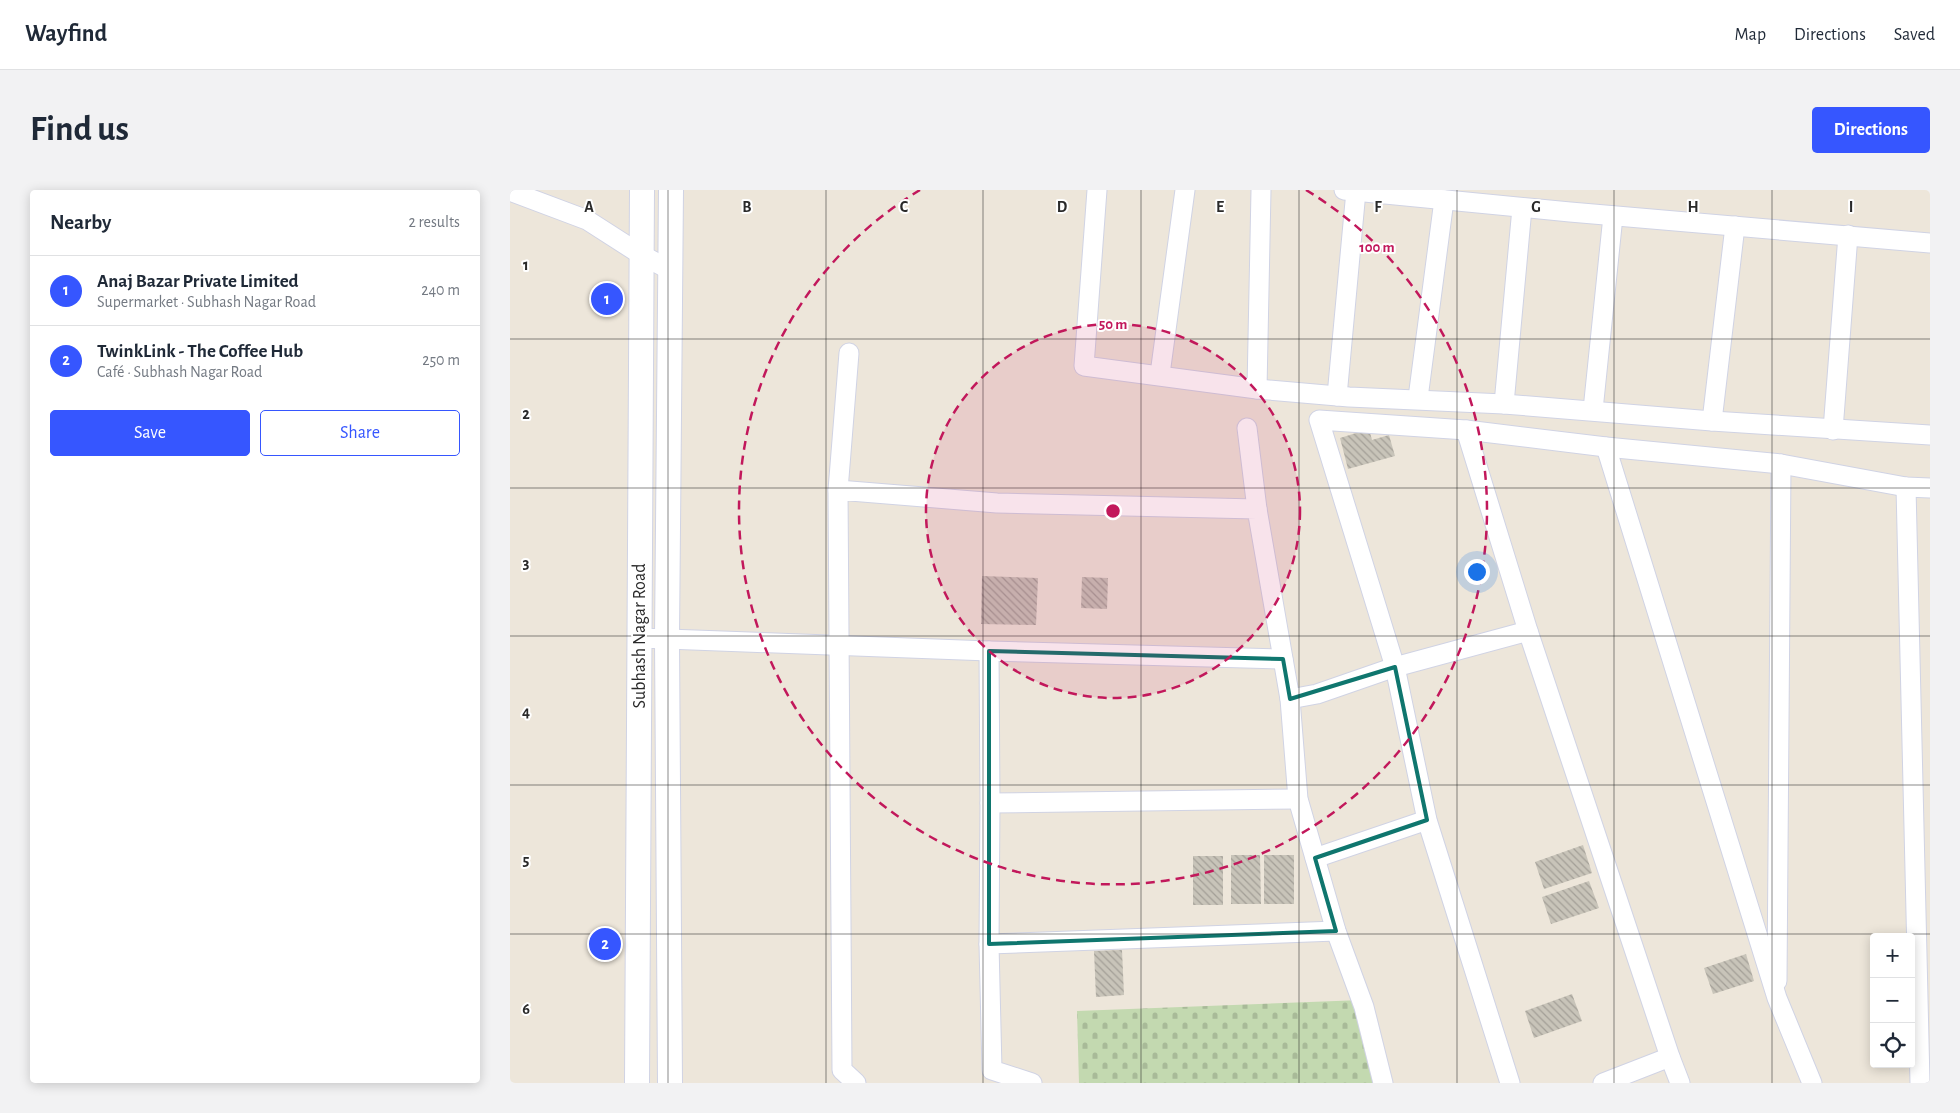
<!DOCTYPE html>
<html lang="en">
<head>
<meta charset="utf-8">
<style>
	:root { --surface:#fff; --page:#f2f2f3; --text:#1f2937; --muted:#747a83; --line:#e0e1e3; --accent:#3656ff }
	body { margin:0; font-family:"Alegreya Sans",sans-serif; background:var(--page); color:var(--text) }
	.controls { position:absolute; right:15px; bottom:15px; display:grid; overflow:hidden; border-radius:5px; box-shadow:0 2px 12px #0003 }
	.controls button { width:45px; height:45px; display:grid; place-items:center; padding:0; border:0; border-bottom:1px solid var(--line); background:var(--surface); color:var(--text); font:25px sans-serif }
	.you { position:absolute; left:966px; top:381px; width:18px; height:18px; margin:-12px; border:4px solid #fff; border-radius:50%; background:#1a73e8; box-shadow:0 0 0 8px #1a73e833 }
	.badge { display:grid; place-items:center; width:32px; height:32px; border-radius:50%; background:var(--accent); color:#fff; font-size:16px; font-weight:700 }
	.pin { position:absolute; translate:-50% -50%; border:2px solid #fff; box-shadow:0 1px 5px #0006 }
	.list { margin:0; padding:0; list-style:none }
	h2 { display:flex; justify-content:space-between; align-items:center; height:65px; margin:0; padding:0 20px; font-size:21px }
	h2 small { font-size:16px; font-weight:400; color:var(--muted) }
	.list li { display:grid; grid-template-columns:32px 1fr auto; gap:15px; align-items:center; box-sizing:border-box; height:70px; padding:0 20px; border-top:1px solid var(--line) }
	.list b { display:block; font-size:19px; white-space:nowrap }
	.list p { margin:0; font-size:16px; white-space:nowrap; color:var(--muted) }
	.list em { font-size:16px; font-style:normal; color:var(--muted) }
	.actions { display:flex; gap:10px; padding:15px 20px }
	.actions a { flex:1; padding:11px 0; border:1px solid var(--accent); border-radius:5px; text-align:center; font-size:18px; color:var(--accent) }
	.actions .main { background:var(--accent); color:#fff }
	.icon { flex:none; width:28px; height:28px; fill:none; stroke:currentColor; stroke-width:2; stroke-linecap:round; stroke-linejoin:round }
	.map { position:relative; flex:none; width:1420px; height:893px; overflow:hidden; border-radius:5px }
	header { display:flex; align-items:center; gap:30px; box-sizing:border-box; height:70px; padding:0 25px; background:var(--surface); border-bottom:1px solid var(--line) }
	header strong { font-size:24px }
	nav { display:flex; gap:28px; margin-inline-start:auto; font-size:18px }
	.intro { display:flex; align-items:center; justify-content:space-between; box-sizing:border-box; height:120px; padding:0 30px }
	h1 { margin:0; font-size:35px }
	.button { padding:12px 22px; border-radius:5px; background:var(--accent); color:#fff; font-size:18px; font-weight:700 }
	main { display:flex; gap:30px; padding:0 30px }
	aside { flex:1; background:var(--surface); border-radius:5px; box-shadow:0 2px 12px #0003 }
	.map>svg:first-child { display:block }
</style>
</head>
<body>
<header>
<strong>Wayfind</strong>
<nav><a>Map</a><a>Directions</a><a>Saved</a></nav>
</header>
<div class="intro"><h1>Find us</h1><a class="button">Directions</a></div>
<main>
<aside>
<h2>Nearby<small>2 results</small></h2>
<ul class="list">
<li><span class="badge">1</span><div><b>Anaj Bazar Private Limited</b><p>Supermarket · Subhash Nagar Road</p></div><em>240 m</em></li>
<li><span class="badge">2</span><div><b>TwinkLink - The Coffee Hub</b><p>Café · Subhash Nagar Road</p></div><em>250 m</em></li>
</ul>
<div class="actions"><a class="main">Save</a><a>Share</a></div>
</aside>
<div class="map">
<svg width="1420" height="893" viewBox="0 0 1420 893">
	<defs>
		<pattern id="cemetery-stones" width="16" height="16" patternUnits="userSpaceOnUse" patternTransform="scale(1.25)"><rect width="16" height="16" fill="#c3d9b0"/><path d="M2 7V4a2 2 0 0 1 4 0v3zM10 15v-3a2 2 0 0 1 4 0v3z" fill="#a8ba98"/></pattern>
		<pattern id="building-back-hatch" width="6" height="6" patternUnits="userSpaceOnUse" patternTransform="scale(1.25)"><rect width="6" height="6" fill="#c8c4b9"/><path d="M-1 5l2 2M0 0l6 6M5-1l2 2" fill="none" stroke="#a39f97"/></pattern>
	</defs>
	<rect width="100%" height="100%" fill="#ede6da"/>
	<!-- cemetery -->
	<path fill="url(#cemetery-stones)" d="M852 810 874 893H569L567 821Z"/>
	<!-- building -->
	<g fill="url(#building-back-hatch)">
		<path d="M859 239 862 250 879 245 885 266 838 279 830 248Z"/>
		<path d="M472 386 528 388 526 435 471 434Z"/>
		<path d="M572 387 598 388 597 419 571 418Z"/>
		<path d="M1073 655 1082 683 1034 699 1025 672Z"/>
		<path d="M721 665H750L751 714H721Z"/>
		<rect x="754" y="665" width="30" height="49"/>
		<rect x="683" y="666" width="30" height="49"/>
		<path d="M1079 691 1089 718 1041 734 1032 707Z"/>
		<path d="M612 760 614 805 586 807 584 761Z"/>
		<path d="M1236 764 1244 791 1203 804 1194 778Z"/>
		<path d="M1062 804 1072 831 1024 848 1015 821Z"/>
	</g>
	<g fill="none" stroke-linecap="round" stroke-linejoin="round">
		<defs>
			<g id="minor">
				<path d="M587 0 574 176 747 199 839 207 994 214 1202 231 1420 245"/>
				<path d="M834 0 1060 22 1420 53"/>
				<path d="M0 1 77 30 130 64 160 80"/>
				<path d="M650 184 675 0"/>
				<path d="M747 199 751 0"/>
				<path d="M827 206 846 1"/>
				<path d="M908 208 934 10"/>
				<path d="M994 214 1012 18"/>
				<path d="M1083 220 1103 26"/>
				<path d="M1202 231 1225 36"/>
				<path d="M737 238 747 319"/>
				<path d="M956 240 1018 441"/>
				<path d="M1323 240 1338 45"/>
				<path d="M1096 257 1267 808 1302 893"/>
				<path d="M1396 297 1410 893"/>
				<path d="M328 300 339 163"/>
				<path d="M130 448 479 461"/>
				<path d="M780 509 807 504 885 477 1018 441 1160 867"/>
				<path d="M480 613 788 609"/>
				<path d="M805 668 917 630"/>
				<path d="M479 754 480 613 479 461 773 469"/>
				<path d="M1267 791 1271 274"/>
				<path d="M346 893 332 880 328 300 487 313 747 319 780 509 788 609 826 741 854 817 873 893"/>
				<path d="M522 893 482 880 479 754 826 741"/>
				<path d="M1000 893 917 630 885 477 809 230 956 240 1096 257 1271 274 1396 297 1420 298"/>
				<path d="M1093 893 1160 867 1170 893"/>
			</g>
			<g id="tertiary">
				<path d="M127 893 132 0"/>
				<path d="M160 893 157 449 161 0"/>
			</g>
		</defs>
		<!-- minor casing -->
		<use href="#minor" stroke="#d0d3e4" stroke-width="21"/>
		<!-- tertiary casing -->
		<use href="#tertiary" stroke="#d0d3e4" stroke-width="26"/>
		<!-- minor -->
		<use href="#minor" stroke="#fff" stroke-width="19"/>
		<!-- tertiary -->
		<use href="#tertiary" stroke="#fff" stroke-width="24"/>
	</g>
	<!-- marked area -->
	<path fill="none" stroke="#0f766e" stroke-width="4" stroke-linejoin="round" d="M479 461 773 469 780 509 885 477 917 630 805 668 826 741 479 754Z"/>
	<!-- grid -->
	<path fill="none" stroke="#2a2a2a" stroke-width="1" stroke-opacity="0.55" d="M158 0V893M316 0V893M473 0V893M631 0V893M789 0V893M947 0V893M1104 0V893M1262 0V893M0 149H1420M0 298H1420M0 446H1420M0 595H1420M0 744H1420"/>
	<!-- distance rings -->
	<circle cx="603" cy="321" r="187" fill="#c2185b" fill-opacity=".12"/>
	<g fill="none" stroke="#c2185b" stroke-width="2.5" stroke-dasharray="9 6">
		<circle cx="603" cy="321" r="187"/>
		<path d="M796 0A374 374 0 1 1 410 0"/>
	</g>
	<g text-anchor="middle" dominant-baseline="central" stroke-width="4" stroke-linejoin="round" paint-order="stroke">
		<!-- street labels -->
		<g font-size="18" fill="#2a2a2a" stroke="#fff">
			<text transform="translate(130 446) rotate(-90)">Subhash Nagar Road</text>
		</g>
	</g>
	<g font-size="16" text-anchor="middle" font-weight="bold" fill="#2a2a2a" stroke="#fff" stroke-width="4" stroke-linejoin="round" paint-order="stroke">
		<text x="79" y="22">A</text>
		<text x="237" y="22">B</text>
		<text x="394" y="22">C</text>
		<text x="552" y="22">D</text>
		<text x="710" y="22">E</text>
		<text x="868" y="22">F</text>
		<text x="1026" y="22">G</text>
		<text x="1183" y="22">H</text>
		<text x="1341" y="22">I</text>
		<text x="16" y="80">1</text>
		<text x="16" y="229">2</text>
		<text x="16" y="378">3</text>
		<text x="16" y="527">4</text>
		<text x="16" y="675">5</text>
		<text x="16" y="824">6</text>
	</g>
	<circle cx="603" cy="321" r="8" fill="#c2185b" stroke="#fff" stroke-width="2.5"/>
	<g font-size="15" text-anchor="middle" font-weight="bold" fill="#c2185b" stroke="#fff" stroke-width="4" stroke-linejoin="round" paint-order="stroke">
		<text x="867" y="62">100 m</text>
		<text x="603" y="139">50 m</text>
	</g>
</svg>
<div class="controls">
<button>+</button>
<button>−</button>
<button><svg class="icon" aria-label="locate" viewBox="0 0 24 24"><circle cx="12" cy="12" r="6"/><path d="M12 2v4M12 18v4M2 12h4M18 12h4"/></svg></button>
</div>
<div class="you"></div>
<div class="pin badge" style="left:97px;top:109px">1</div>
<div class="pin badge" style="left:95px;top:754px">2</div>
</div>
</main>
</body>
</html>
